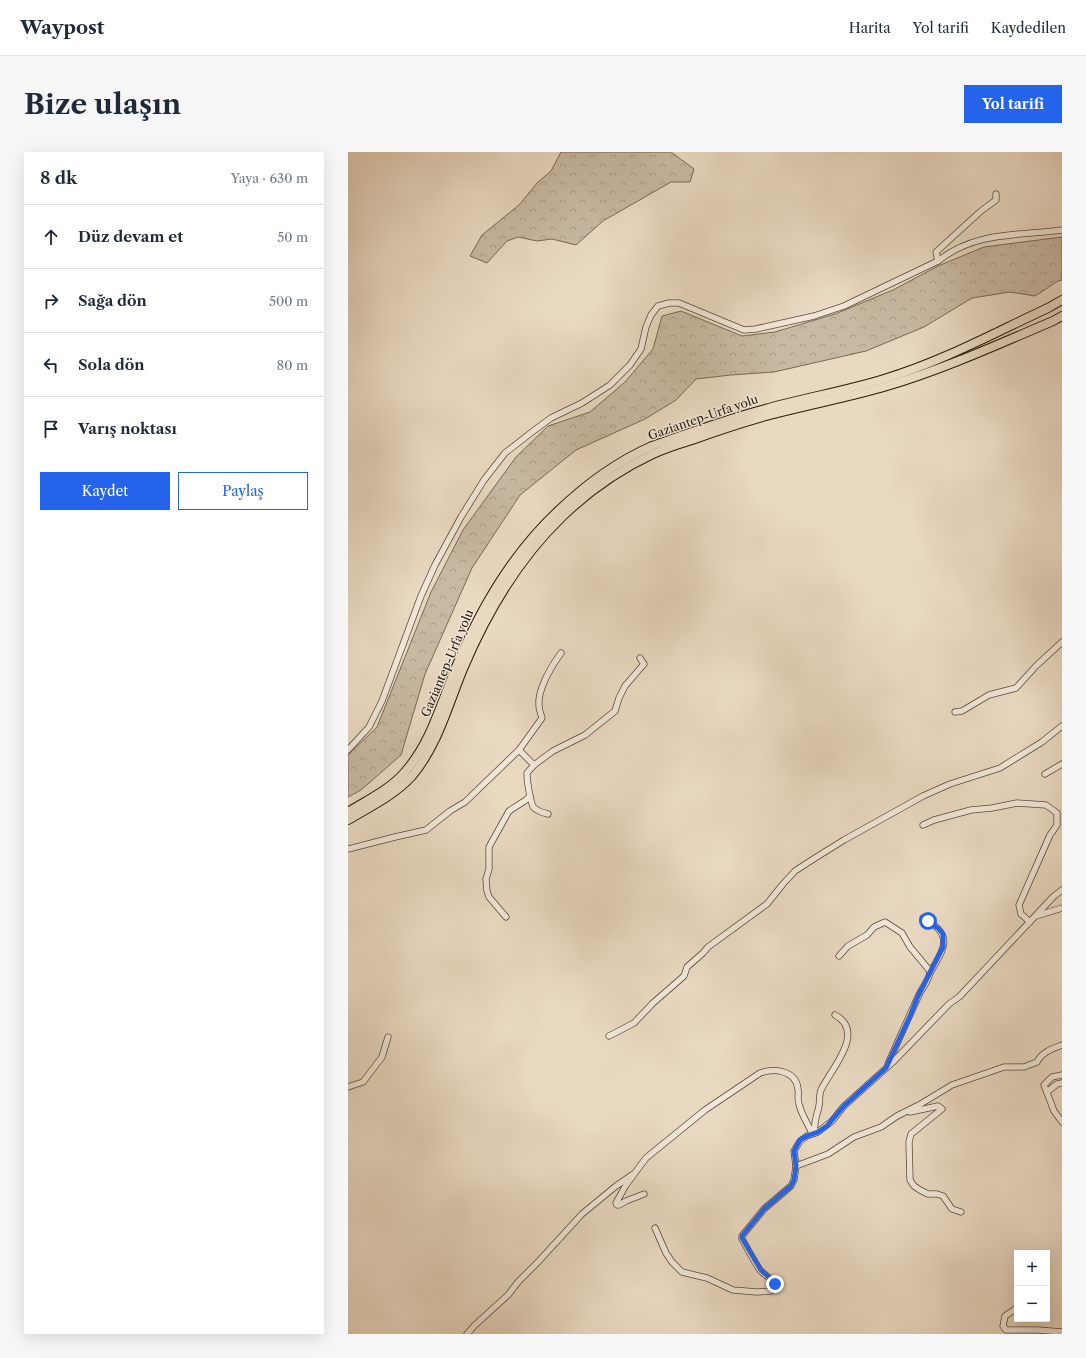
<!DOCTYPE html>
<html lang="tr">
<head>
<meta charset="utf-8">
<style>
	:root { --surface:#fff; --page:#f6f6f7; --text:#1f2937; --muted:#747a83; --line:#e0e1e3; --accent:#2563eb }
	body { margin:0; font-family:"Libre Caslon Text",serif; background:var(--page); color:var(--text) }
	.controls { position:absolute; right:12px; bottom:12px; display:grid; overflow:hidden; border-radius:0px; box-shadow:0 4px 16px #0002 }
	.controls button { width:36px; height:36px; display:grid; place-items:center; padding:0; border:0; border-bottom:1px solid var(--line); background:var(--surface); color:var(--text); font:20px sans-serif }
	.stop { position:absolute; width:12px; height:12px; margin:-9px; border:3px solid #2563eb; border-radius:50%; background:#fff }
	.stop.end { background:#2563eb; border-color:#fff; box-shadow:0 1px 4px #0008 }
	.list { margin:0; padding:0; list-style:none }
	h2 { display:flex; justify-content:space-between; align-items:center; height:52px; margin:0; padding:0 16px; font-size:17px }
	h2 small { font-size:13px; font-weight:400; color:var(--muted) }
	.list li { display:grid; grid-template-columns:26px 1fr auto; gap:12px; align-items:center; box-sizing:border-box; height:64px; padding:0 16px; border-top:1px solid var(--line) }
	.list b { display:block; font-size:15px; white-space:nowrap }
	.list em { font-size:13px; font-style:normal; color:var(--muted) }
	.actions { display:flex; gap:8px; padding:12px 16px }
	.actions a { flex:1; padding:9px 0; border:1px solid var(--accent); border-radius:0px; text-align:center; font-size:14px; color:var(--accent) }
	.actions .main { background:var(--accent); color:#fff }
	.icon { flex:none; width:22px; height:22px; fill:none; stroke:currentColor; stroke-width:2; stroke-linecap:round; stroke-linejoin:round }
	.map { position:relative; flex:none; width:714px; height:1182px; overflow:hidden; border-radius:0px }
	header { display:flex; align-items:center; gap:24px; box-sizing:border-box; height:56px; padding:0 20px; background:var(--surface); border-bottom:1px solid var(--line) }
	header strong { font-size:19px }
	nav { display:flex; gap:22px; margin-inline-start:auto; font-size:14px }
	.intro { display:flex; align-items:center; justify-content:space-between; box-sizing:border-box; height:96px; padding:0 24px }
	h1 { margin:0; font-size:28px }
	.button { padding:10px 18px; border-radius:0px; background:var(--accent); color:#fff; font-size:14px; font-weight:700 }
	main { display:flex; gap:24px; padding:0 24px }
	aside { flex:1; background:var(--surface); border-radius:0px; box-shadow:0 4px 16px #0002 }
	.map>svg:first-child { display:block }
</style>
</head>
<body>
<header>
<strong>Waypost</strong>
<nav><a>Harita</a><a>Yol tarifi</a><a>Kaydedilen</a></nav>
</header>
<div class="intro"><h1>Bize ulaşın</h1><a class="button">Yol tarifi</a></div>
<main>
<aside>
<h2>8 dk<small>Yaya · 630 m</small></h2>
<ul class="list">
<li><svg class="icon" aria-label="ahead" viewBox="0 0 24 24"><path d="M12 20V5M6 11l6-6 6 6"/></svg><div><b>Düz devam et</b></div><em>50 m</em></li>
<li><svg class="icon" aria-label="right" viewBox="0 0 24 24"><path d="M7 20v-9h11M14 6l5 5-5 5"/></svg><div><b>Sağa dön</b></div><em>500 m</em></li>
<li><svg class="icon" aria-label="left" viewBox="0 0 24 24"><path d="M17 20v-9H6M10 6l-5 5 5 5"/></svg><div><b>Sola dön</b></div><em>80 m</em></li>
<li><svg class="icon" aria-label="arrive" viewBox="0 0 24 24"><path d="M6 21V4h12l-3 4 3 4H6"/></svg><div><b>Varış noktası</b></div></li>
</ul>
<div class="actions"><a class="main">Kaydet</a><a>Paylaş</a></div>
</aside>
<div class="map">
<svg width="714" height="1182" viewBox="0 0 714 1182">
	<defs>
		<pattern id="forest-crowns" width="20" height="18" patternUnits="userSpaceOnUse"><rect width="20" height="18" fill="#c8b9a2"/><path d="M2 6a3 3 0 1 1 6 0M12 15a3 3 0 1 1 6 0" fill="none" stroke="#ac9e8a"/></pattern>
	</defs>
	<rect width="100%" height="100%" fill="#e9d9c1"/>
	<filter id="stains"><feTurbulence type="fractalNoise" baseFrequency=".005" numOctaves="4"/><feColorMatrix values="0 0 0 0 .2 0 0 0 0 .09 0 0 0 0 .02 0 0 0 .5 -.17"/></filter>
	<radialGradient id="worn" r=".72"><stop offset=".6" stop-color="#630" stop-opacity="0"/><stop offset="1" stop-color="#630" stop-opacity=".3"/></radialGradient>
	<!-- forest -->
	<g fill="url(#forest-crowns)" stroke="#766a56">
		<path d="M213 0H323L346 17 342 30H323L255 69 228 93 204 87 189 89 170 85 159 89 139 111 122 104 134 83 171 53 190 30 203 19Z"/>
		<path d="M714 85V128L710 129 687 144 662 140 624 146 576 175 518 199 426 220 383 223 348 227 328 248 297 267 228 298 172 343 124 416 77 522 53 603 13 638 0 645V603L29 575 83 440 115 378 168 305 200 274 242 260 277 230 305 197 314 164 333 159 394 184 427 180 487 162 545 138 590 114 636 95Z"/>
	</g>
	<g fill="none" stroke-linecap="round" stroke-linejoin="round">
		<defs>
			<g id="minor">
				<path d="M590 109 588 100 633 59 648 48V42"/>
				<path d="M607 560 614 559 641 543 668 536 688 514 714 490"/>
				<path d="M0 598 21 575 34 549 73 444 87 413 113 365 136 328 157 301 184 280 203 266 234 251 262 233 282 213 293 197 298 175 303 163 310 154 321 151H331L396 178 408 177 466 164 496 154 590 109C628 79 669 84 714 78"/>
				<path d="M171 598 194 566C193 562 191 558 191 554 189 538 204 513 213 501"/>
				<path d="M697 622 714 612"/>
				<path d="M200 662C195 661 190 659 186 656 182 651 179 628 179 621L186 613 205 599 237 583 267 559 271 546 277 534 296 512 292 506"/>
				<path d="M575 673 586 668 623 658 644 656 669 651 698 653 709 661V673L702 683 671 753 673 762 682 770"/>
				<path d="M0 697 47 685 78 678 102 659 117 650 171 598 186 613"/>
				<path d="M688 764 714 756"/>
				<path d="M158 765 141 745 139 739 138 727 141 717V695L161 659 178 648 182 644"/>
				<path d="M575 766C607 783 596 796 582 821"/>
				<path d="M491 804 500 794 519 783 526 775 537 770 554 781 562 795 582 819C582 828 573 837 570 845 560 867 550 889 540 912"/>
				<path d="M261 884 286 871 305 851 336 824 339 815 355 801 360 795 419 752 435 732 447 719 467 706 496 688 575 644 602 632 652 616 694 590 714 574"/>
				<path d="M714 923 704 925 696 933 706 959 714 970"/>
				<path d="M0 935 15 930 34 905 40 885"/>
				<path d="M699 940 709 932 714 931"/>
				<path d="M562 960 590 954 594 957 563 982 561 990 562 1028 566 1034 572 1038 580 1042H589L595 1044 604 1057 613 1060"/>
				<path d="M467 981C465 970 469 964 471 954 472 949 471 943 473 938 482 918 519 880 487 863"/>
				<path d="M448 1014 480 1002 506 985 533 975 549 964 571 953 604 933 656 915H676L689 910C694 900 704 897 714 893"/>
				<path d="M296 1042 278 1049 271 1053H269L268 1051 278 1033 298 1006 357 958 412 921C426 916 448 918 450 937 451 942 449 947 451 952 453 962 460 972 464 981"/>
				<path d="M307 1076 318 1101 324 1110 334 1120 359 1126 385 1138 409 1140 423 1139 427 1134C425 1126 417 1124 412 1118 405 1108 400 1097 394 1087V1084L416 1057 443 1034 446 1028 448 1014 446 999 452 989 459 984 470 980 484 969 496 954 545 910 601 852 611 845 706 744 714 738"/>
				<path d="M669 1156 657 1164 655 1174 658 1178H690L714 1180"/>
				<path d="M119 1182 127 1173 160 1143 170 1130 190 1110 234 1062 268 1034 284 1023"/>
			</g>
			<g id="highway">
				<path d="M0 660C19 648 41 638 56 621 83 591 93 551 108 515 132 457 164 402 210 359 237 333 270 309 304 294 315 290 327 286 338 282 364 273 390 264 417 257 456 246 497 239 536 227 593 210 646 181 700 156L714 148"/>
				<path d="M0 668C22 655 47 643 64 624 90 593 100 553 115 517 139 460 170 407 215 364 241 339 273 317 305 302 318 296 331 292 344 288 369 279 393 271 418 264 458 253 499 246 539 234 596 217 651 192 705 169L714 164"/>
			</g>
		</defs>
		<!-- minor casing -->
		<use href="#minor" stroke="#564a37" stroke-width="7"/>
		<!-- highway casing -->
		<use href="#highway" stroke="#251a09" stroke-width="10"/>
		<!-- minor -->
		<use href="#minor" stroke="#f1e6d7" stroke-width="5.5"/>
		<!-- highway -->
		<use href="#highway" stroke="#e9d9c1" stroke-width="8"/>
	</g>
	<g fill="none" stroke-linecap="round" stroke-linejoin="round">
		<!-- route -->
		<path stroke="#2563eb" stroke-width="5" d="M427 1132 422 1126 413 1118 394 1086V1084L416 1057 443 1034 446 1028 448 1014 446 999 452 988 459 984 470 980 479 974 496 954 538 916 563 862 570 844 595 795V782L591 777 580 769"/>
	</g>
	<g text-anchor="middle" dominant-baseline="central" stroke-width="3" stroke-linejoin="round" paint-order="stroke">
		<!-- street labels -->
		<g font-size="12" fill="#251a09" stroke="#f1e6d7">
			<text transform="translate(355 265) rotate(-19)">Gaziantep-Urfa yolu</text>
			<text transform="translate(99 511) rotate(-67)">Gaziantep-Urfa yolu</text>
		</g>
	</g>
	<rect width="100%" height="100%" filter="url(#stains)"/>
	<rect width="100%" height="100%" fill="url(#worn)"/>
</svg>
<div class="controls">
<button>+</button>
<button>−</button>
</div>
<div class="stop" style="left:580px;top:769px"></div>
<div class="stop end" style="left:427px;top:1132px"></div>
</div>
</main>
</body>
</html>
